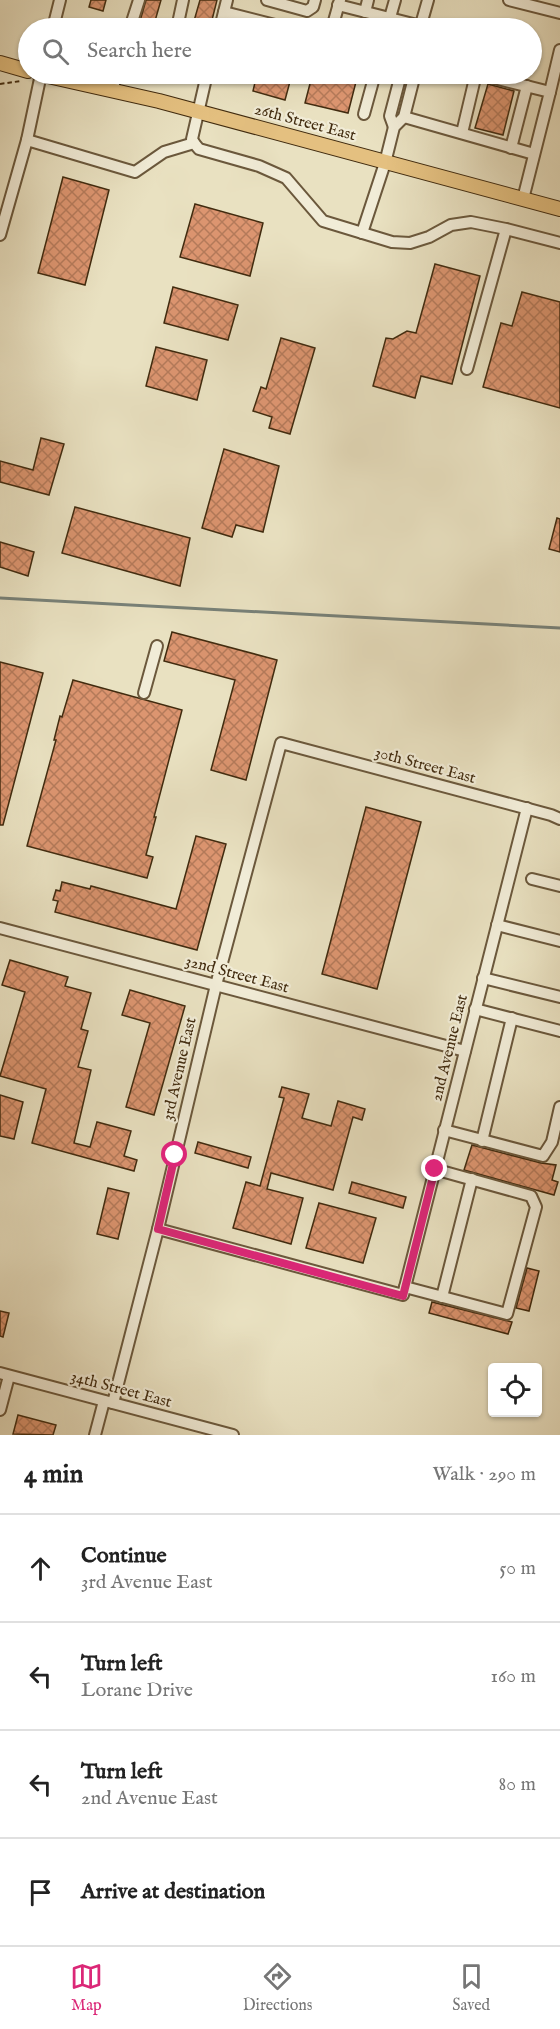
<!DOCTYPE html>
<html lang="en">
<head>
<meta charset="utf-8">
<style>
	:root { --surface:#fff; --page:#f2f2f2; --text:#222; --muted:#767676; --line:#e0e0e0; --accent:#db2777 }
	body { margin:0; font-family:"IM FELL English",serif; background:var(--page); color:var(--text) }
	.controls { position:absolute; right:18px; bottom:18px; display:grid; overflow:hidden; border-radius:6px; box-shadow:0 2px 4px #0004 }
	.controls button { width:54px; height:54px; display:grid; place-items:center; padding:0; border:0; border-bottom:2px solid var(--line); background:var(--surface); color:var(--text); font:30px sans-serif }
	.stop { position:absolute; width:18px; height:18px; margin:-14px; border:4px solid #db2777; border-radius:50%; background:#fff }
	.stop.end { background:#db2777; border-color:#fff; box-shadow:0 2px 6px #0008 }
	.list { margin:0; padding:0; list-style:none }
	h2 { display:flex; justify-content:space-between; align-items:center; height:78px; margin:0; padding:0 24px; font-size:26px }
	h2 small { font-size:20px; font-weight:400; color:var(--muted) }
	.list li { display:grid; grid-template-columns:39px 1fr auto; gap:18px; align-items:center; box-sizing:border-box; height:108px; padding:0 24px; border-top:2px solid var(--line) }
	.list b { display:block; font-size:22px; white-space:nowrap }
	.list p { margin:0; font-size:20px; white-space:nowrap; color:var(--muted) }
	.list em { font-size:20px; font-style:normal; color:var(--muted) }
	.icon { flex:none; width:33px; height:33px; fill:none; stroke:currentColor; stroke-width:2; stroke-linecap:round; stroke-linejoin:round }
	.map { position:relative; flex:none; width:560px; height:1435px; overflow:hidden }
	.search { position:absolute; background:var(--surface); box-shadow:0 2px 4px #0004; left:18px; right:18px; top:18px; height:66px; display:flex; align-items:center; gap:15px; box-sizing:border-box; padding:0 21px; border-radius:33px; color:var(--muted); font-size:22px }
	.sheet { height:510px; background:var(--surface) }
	nav { display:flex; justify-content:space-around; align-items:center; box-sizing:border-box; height:84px; border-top:2px solid var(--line); background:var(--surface); font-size:16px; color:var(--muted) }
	nav a { display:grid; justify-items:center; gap:3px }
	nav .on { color:var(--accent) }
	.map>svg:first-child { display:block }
</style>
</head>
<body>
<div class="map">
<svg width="560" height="1435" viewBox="0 0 560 1435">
	<defs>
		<pattern id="building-cross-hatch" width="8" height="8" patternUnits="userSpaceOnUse" patternTransform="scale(1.5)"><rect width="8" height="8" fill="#dc9570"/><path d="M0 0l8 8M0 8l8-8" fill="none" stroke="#b47a5a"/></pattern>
	</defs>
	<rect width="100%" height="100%" fill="#e9e1c1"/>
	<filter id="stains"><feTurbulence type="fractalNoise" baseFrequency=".00333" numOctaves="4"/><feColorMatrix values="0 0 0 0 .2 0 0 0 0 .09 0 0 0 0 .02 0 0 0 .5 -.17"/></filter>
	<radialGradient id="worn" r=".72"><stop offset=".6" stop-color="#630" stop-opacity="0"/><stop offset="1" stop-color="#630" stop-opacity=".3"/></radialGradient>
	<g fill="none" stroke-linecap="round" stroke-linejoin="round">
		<!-- stream -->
		<path stroke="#788178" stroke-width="3" d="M0 598 560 628"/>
	</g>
	<!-- building -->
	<g fill="url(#building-cross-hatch)" stroke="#412b0f" stroke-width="1.5">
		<path d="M91 0H106L103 11 89 7Z"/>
		<path d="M146 0H161L153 28H138Z"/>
		<path d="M200 0H217L210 28H192Z"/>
		<path d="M257 74H292L285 100 253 91Z"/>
		<path d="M342 74H358L348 113 305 103 312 76 339 83Z"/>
		<path d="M488 84 514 91 503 135 475 128Z"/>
		<path d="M63 177 109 190 85 285 38 273Z"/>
		<path d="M195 204 263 223 250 276 180 257Z"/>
		<path d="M435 264 480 276 452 384 421 376 415 398 373 386 386 338 393 339 407 331 416 333Z"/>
		<path d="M173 287 238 305 228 340 164 323Z"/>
		<path d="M522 292 560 302V408L483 387 501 323 512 326Z"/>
		<path d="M281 338 315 348 290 434 269 428 272 417 253 411 261 387 266 389Z"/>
		<path d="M156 347 207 360 197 400 146 386Z"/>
		<path d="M41 438 64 444 49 495 0 482V461L33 470Z"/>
		<path d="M224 449 279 466 263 532 236 525 232 537 202 528Z"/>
		<path d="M75 507 190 538 180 586 62 553Z"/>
		<path d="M557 518 560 519V552L549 549Z"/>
		<path d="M0 542 34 552 28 576 0 567Z"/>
		<path d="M172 632 277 660 246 780 211 770 235 680 164 661Z"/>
		<path d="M0 662 43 673 3 825H0Z"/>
		<path d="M73 680 182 710 154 817H156L146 855 153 857 147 878 27 846 56 740H54L60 716 62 717Z"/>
		<path d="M366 807 421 822 377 989 322 974Z"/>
		<path d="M196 836 226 844 197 950 55 912 58 901 53 900 56 890 60 891 62 882 90 889 91 886 176 909Z"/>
		<path d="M10 960 68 977 65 986 91 993 81 1029 88 1031 78 1067 91 1070 74 1143 90 1147 97 1122 131 1131 124 1156 137 1160 134 1171 32 1143 46 1089 0 1076 25 992 2 985Z"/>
		<path d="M130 990 185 1006 154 1115 126 1107 150 1023 122 1015Z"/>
		<path d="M282 1087 309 1094 302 1118 331 1126 338 1101 365 1109 362 1120 353 1117 333 1190 271 1173 267 1189 303 1198 291 1244 233 1228 246 1182 260 1186 284 1098 279 1097Z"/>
		<path d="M0 1095 23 1102 14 1139 0 1136Z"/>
		<path d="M198 1142 251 1157 248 1168 195 1153Z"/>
		<path d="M472 1145 541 1163 556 1165 552 1180 558 1182 554 1195 464 1170Z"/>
		<path d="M352 1182 406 1197 403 1208 349 1193Z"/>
		<path d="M108 1188 129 1193 118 1239 97 1234Z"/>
		<path d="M319 1203 376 1218 363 1263 306 1248Z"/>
		<path d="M527 1268 539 1271 529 1311 516 1308Z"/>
		<path d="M432 1302 512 1322 508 1334 429 1313Z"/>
		<path d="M0 1311 9 1313 3 1337 0 1336Z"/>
		<path d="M18 1415 56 1425 53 1435 13 1434Z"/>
	</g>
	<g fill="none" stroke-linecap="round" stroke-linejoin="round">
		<defs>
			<g id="minor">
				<path d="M267 0 307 11 313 7 315 0"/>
				<path d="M509 0 560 13"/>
				<path d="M338 5 421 26"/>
				<path d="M224 12 287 28"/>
				<path d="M365 12 368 0"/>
				<path d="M53 28 60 0"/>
				<path d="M130 28 139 0"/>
				<path d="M177 28 183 0"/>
				<path d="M220 28 227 0"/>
				<path d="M332 28 340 0"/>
				<path d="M387 28 395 0"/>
				<path d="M420 28 428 0"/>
				<path d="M221 74 229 76 232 74"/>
				<path d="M478 74 550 92 523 199"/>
				<path d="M112 90 117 74"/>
				<path d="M550 92 560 50"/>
				<path d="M364 114 375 74"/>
				<path d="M404 117 534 154"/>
				<path d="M394 127 390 116 401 74"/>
				<path d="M462 133 476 74"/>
				<path d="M27 140 135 172 164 152 194 143 199 149 259 166 286 178 323 221 392 242 410 243 429 237 451 225 471 222 506 229 560 243"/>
				<path d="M194 143 192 139 207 74"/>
				<path d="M511 148 527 86"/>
				<path d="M362 233 385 163 394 127 404 117 415 74"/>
				<path d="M0 235 27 140 41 74"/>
				<path d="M467 369 506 229"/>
				<path d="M144 693 157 646"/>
				<path d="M532 879 560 886"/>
				<path d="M497 925 560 941"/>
				<path d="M0 928 465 1051"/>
				<path d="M483 978 560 997"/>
				<path d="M475 1009 560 1031"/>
				<path d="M444 1130 543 1156 552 1142 560 1107"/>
				<path d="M482 1141 512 1018"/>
				<path d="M158 1229 403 1295 527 808"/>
				<path d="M405 1287 507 1314 536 1207 531 1196 434 1169"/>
				<path d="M442 1297 472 1179"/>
				<path d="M0 1373 233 1435"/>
				<path d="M113 1403 158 1229 216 985 281 743 551 815 560 819"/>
				<path d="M0 1410 9 1376"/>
				<path d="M95 1435 104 1401"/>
			</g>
			<g id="major">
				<path d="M0 63 28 71"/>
				<path d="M39 74 159 101 560 209"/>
			</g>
		</defs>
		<!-- minor casing -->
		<use href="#minor" stroke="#6b583c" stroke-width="14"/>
		<!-- major casing -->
		<use href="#major" stroke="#412b0f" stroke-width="16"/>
		<!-- path -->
		<path stroke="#412b0f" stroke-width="2" stroke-dasharray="4.5 3" stroke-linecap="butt" d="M0 84 21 81"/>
		<!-- minor -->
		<use href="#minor" stroke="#f1ecd7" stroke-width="10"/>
		<!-- major -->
		<use href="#major" stroke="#e4c080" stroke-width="14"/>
	</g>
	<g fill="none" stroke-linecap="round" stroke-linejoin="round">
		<!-- route -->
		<path stroke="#db2777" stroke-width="8" d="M175 1155 158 1229 403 1296 435 1169"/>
	</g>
	<g text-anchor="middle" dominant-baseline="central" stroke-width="4.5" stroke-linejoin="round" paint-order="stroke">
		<!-- street labels -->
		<g font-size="16" fill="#412b0f" stroke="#f1ecd7">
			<text transform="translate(305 123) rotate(15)">26th Street East</text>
			<text transform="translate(425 766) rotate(15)">30th Street East</text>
			<text transform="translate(237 975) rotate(15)">32nd Street East</text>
			<text transform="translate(450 1048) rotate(-76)">2nd Avenue East</text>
			<text transform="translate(180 1069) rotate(-77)">3rd Avenue East</text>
			<text transform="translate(121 1390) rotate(15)">34th Street East</text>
		</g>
	</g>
	<rect width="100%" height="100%" filter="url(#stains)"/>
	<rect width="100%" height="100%" fill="url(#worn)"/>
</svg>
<div class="controls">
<button><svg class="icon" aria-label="locate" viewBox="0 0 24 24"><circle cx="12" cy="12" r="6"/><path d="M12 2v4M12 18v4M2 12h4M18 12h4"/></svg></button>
</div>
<div class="stop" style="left:175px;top:1155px"></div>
<div class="stop end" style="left:435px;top:1169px"></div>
<div class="search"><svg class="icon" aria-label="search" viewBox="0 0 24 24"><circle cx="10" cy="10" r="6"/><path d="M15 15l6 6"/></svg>Search here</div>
</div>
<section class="sheet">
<h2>4 min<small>Walk · 290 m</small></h2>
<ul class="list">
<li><svg class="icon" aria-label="ahead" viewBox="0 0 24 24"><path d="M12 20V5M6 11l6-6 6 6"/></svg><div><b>Continue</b><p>3rd Avenue East</p></div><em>50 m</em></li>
<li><svg class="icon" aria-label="left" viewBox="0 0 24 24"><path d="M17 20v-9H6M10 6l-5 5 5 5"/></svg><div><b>Turn left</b><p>Lorane Drive</p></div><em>160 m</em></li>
<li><svg class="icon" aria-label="left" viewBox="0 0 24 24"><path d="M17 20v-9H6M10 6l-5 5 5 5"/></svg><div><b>Turn left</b><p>2nd Avenue East</p></div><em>80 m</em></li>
<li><svg class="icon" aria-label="arrive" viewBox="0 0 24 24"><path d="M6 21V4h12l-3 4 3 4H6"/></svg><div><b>Arrive at destination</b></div></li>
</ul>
</section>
<nav>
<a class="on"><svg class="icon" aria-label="map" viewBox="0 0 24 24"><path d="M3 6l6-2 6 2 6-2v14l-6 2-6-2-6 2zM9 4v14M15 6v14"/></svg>Map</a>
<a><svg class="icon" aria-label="directions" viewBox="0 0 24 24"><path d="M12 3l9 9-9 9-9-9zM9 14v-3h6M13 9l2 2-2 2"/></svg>Directions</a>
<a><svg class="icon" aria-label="saved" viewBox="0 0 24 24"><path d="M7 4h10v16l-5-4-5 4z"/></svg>Saved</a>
</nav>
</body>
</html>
